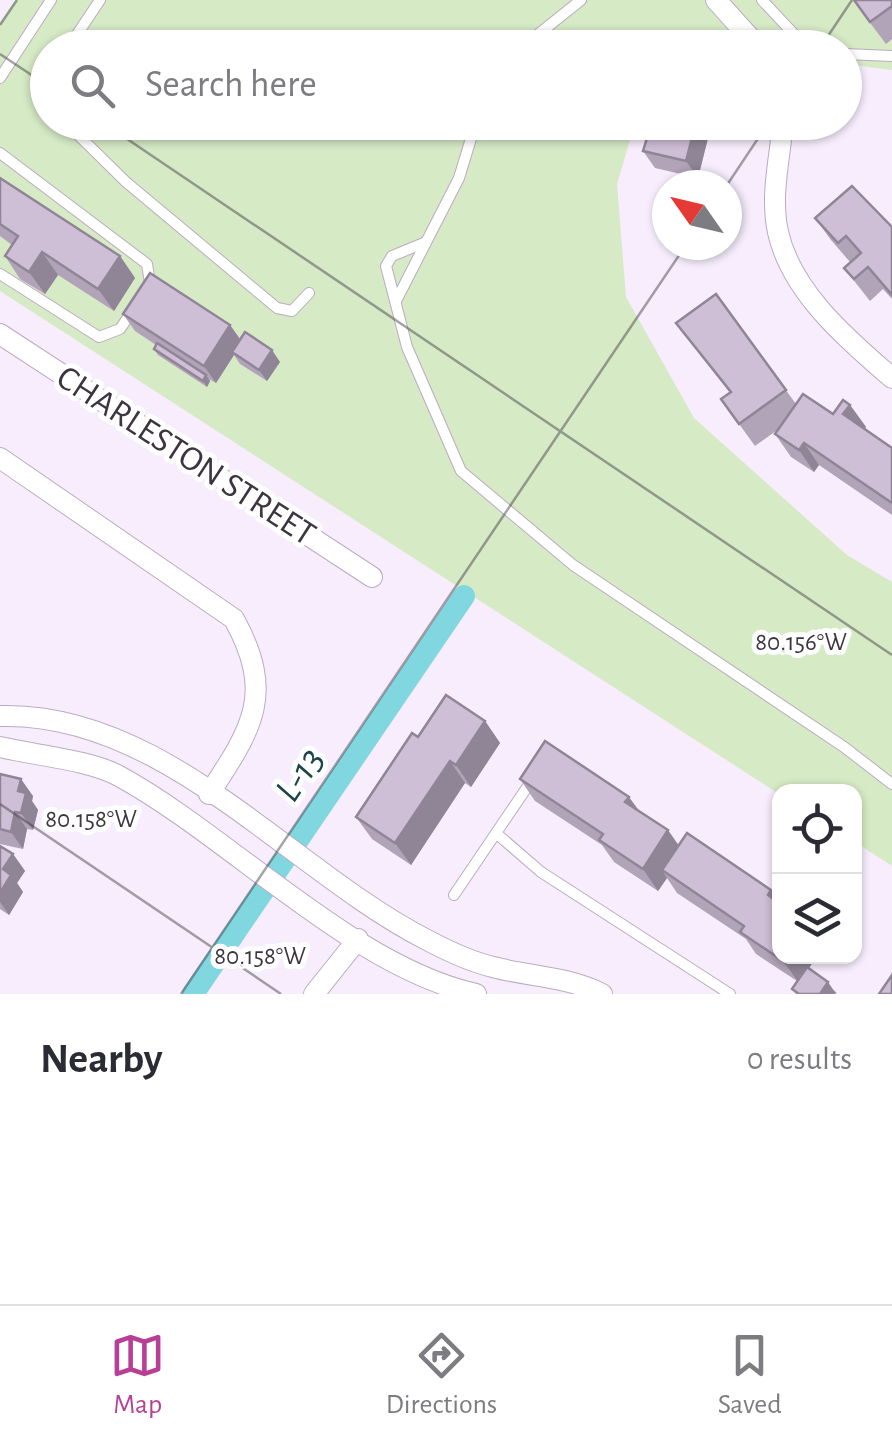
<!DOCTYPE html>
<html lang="en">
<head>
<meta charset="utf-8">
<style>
	:root { --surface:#fff; --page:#f7f7f7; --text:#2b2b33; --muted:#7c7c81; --line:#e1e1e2; --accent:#b74096 }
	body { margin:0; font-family:"Alegreya Sans",sans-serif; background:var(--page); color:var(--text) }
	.controls { position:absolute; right:30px; bottom:30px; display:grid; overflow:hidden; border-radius:20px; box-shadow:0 2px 8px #0004 }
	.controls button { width:90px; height:90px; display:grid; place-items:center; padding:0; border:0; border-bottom:2px solid var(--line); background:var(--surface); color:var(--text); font:50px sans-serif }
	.compass { position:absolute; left:652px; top:170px; width:90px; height:90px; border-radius:50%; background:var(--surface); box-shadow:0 2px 8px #0004; rotate:304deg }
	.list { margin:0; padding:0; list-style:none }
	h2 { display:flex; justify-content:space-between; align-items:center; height:130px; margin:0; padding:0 40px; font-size:42px }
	h2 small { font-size:32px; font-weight:400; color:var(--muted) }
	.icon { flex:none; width:55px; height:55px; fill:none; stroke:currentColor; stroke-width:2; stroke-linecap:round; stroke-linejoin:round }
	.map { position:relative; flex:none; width:892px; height:994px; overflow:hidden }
	.search { position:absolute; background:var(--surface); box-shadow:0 2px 8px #0004; left:30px; right:30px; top:30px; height:110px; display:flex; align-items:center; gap:25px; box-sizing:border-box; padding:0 35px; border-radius:55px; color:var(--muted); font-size:38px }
	.sheet { height:310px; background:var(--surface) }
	nav { display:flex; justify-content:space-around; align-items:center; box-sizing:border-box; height:140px; border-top:2px solid var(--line); background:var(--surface); font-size:28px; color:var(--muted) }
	nav a { display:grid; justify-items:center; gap:5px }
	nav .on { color:var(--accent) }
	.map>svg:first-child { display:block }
</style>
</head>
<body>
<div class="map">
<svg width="892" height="994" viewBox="0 0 892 994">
	<rect width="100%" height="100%" fill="#f7edfc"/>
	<!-- green -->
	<path fill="#d6eac6" d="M15 0H892V70L845 64 844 48H722L658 39 656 48H48V122L635 123 617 184 626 297 694 418 847 555 892 582V866L855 842 854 792 779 794 0 291V23Z"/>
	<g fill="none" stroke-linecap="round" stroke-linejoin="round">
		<!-- canal -->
		<path stroke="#81d7e0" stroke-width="22" d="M193 994 464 596"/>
		<defs>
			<g id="lane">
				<path d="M762 0 807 48"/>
				<path d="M68 48 100 0"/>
				<path d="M521 48 581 0"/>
				<path d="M844 54 892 56"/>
				<path d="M0 78 51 0"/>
				<path d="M65 122 126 182 277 308 292 311 309 293"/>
				<path d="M0 153 147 264 150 283"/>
				<path d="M426 242 392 256 386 266 407 347 461 471 573 565 844 747 892 784"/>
				<path d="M0 274 99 337 120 329 133 310"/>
				<path d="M396 301 459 178 476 122"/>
				<path d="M497 834 541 872 730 994"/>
				<path d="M454 895 532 780"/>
			</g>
			<g id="street">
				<path d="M716 0 759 48"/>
				<path d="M783 122C780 158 770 196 778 232 791 292 848 340 892 378"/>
				<path d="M0 334 372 577"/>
				<path d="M0 458 234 619C275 694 253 727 209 794"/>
				<path d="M0 716C164 711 292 872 429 941 448 951 472 962 493 967 531 977 566 976 602 994"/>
				<path d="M0 747C33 755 90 760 119 776 229 836 353 967 476 994"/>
				<path d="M314 994 358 939"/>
			</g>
		</defs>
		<!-- lane casing -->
		<use href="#lane" stroke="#bbabc1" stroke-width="12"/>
		<!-- street casing -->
		<use href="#street" stroke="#bbabc1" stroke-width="22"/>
		<!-- lane -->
		<use href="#lane" stroke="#fff" stroke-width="10"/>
		<!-- street -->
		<use href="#street" stroke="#fff" stroke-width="20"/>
	</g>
	<!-- wall -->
	<g fill="#b1a3b8">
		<path d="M853 0H892V39L886 44Z"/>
		<path d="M712 122 698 178 655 168 643 151Z"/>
		<path d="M0 178 120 256 135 278 114 311 58 275 45 294 20 279 5 256 12 245 0 236Z"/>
		<path d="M815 218 892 227V299L883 289 870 301 844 268 850 262 831 240Z"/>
		<path d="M716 294 796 404 833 414 850 405 866 427 864 429 892 448V515L819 465 814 472 791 457 775 434 780 428 755 446 721 399 730 393 676 323Z"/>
		<path d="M123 314 230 325 240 339 280 362 267 381 240 364 234 355 216 383 209 379 210 381 207 387 158 355 154 349 156 345 135 331Z"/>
		<path d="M485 721 500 743 471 787 465 783 411 865 372 839 356 817 418 737Z"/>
		<path d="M0 774 33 796 32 801 38 810 33 830 27 829 23 849 0 844Z"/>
		<path d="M520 779 639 812 679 846 780 956H817L809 968 837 993 796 994 792 989 797 981 756 954 746 939 677 893 667 878 658 891 614 862 602 845 535 801Z"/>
		<path d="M0 846 13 854 25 871 17 883 23 892 9 915 0 909Z"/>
	</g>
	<!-- shaded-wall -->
	<g fill="#908596">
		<path d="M696 122H712L698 178 686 161Z"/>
		<path d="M42 252 58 275 45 294 29 272Z"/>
		<path d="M120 256 135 278 114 311 98 289Z"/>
		<path d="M230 325 242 342 232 352 234 355 216 383 204 366Z"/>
		<path d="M272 350 280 362 267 381 259 370Z"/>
		<path d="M206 375 210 381 207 387 203 381Z"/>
		<path d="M850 405 866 427 859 437 843 414Z"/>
		<path d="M804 443 819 465 814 472 799 450Z"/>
		<path d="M485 721 500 743 471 787 456 765Z"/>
		<path d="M450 761 465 783 411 865 395 843Z"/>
		<path d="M21 779 33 796 32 801 38 810 33 830 21 813 18 791Z"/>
		<path d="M629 797 645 819 625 802Z"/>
		<path d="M15 812 27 829 23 849 11 832Z"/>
		<path d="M668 830 684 853 662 870 667 878 658 891 643 869Z"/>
		<path d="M13 854 25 871 17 883 23 892 9 915 0 902V893L3 869Z"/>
		<path d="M771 890 780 902V912L768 895Z"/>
		<path d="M786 956H817L799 983 783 961Z"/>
		<path d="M828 982 836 994H820Z"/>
	</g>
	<!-- building -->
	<g fill="#cebed6" stroke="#908596" stroke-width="2.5">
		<path d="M854 0H892V6L870 22Z"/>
		<path d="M666 35 714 47V48H663Z"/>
		<path d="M652 122H696L686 161 643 151Z"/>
		<path d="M0 178 120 256 98 289 42 252 29 272 5 256 18 236 0 224Z"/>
		<path d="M852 186 892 227V295L868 267 854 279 844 268 861 253 846 236 838 243 815 218Z"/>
		<path d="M150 273 230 325 204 366 123 314Z"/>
		<path d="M716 294 786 390 739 424 721 399 731 392 676 323Z"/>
		<path d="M245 332 272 350 259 370 232 352Z"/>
		<path d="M157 343 206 375 203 381 154 349Z"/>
		<path d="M803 394 833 414 843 400 850 405 843 414 892 448V503L804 443 799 450 775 434Z"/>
		<path d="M446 695 485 721 456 765 450 761 395 843 356 817 412 733 418 737Z"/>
		<path d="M545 741 629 797 625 802 668 830 643 869 599 840 603 834 520 779Z"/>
		<path d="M0 774 21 779 18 791 26 793 21 813 15 812 11 832 0 829Z"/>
		<path d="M687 833 771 890 768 895 780 904V956H786L783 961 740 932 744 926 662 870Z"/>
		<path d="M0 846 13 854 3 869 11 875 0 893Z"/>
		<path d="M807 967 828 982 820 994H799L792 989Z"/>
		<path d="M892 975V994H879Z"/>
	</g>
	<!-- ticks -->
	<path fill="none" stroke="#3c353f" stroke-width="2.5" stroke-opacity="0.45" d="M0 25 17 0M820 48 852 0M0 54 48 86M102 122 892 655M727 185 769 122M0 804 281 994M181 994 686 245"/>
	<g text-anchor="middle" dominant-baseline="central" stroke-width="10" stroke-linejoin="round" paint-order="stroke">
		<!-- street labels -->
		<g font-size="35" fill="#3c353f" stroke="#fff">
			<text transform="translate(186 456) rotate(33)">CHARLESTON STREET</text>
		</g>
		<!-- water labels -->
		<g font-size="38" font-style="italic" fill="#1c4549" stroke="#fff">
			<text transform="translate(300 775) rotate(-56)">L-13</text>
		</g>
	</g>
	<g font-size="25" text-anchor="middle" fill="#3c353f" stroke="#fff" stroke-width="10" stroke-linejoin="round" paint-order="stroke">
		<text x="801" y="650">80.156°W</text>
		<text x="91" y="827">80.158°W</text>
		<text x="260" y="964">80.158°W</text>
	</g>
</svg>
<div class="controls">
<button><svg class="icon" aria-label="locate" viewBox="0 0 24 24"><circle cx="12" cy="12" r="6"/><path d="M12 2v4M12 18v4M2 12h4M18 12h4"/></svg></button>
<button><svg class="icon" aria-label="layers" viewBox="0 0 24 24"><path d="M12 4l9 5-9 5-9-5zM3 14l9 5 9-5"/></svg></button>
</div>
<svg class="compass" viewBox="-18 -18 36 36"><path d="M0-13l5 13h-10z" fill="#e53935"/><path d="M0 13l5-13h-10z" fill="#7c7c81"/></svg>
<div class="search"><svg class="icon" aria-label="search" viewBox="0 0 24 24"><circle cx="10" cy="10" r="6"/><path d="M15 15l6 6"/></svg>Search here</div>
</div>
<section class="sheet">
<h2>Nearby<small>0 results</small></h2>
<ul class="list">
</ul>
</section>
<nav>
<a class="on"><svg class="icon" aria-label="map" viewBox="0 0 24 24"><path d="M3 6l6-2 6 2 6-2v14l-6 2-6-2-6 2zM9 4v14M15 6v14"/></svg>Map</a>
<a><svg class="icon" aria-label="directions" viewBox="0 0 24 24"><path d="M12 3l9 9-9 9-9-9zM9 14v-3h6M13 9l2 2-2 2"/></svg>Directions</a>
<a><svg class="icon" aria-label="saved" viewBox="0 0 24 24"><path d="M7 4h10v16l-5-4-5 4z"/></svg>Saved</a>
</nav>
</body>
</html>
